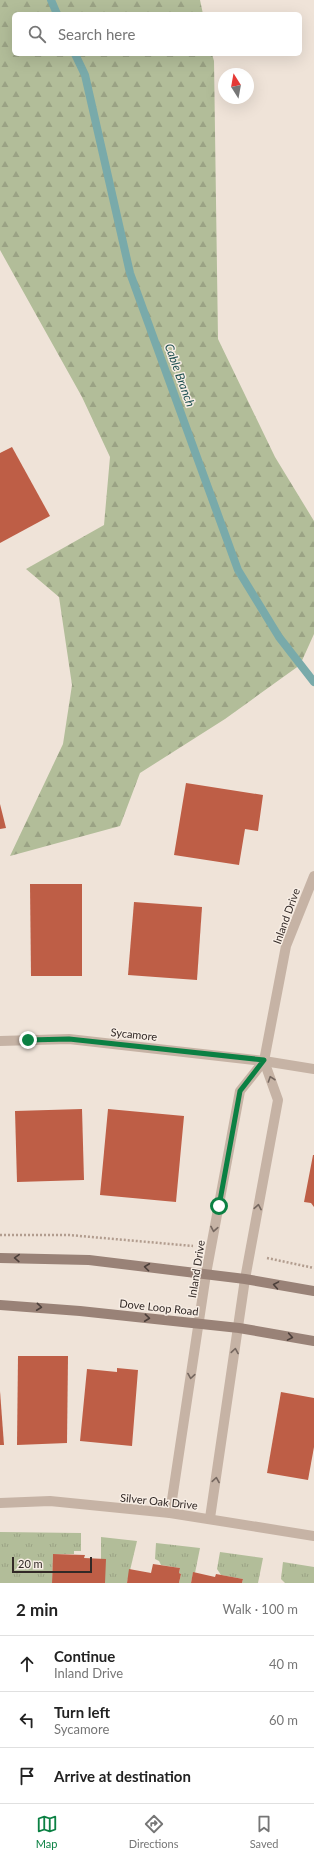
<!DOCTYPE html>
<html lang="en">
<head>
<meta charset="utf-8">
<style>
	:root { --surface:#fff; --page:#f2f2f2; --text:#222; --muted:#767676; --line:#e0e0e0; --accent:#0b8043 }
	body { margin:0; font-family:Lato,sans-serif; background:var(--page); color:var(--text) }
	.compass { position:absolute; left:218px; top:68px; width:36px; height:36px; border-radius:50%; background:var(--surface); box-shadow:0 4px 16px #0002; rotate:349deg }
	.scale { position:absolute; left:12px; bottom:10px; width:80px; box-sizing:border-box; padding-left:4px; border:2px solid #322926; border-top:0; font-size:11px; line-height:14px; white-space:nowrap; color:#322926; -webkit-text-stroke:3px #f7ede4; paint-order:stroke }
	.stop { position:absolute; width:12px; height:12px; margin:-9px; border:3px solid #0b8043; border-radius:50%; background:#fff }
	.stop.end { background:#0b8043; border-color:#fff; box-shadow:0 1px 4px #0008 }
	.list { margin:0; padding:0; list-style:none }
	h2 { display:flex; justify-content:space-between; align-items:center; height:52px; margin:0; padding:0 16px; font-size:17px }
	h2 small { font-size:13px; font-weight:400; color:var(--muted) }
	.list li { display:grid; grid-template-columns:26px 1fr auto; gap:12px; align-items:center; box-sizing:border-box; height:56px; padding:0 16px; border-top:1px solid var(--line) }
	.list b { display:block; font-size:15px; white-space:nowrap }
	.list p { margin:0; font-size:13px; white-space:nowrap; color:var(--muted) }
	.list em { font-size:13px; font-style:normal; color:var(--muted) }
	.icon { flex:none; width:22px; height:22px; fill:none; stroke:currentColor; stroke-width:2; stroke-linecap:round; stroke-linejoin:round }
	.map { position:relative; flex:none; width:314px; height:1583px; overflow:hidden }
	.search { position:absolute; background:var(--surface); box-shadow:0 4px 16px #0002; left:12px; right:12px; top:12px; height:44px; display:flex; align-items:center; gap:10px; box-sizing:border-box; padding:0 14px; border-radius:6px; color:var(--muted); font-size:15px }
	.sheet { height:220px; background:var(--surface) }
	nav { display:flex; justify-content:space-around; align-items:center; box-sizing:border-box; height:56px; border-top:1px solid var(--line); background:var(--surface); font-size:11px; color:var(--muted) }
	nav a { display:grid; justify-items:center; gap:2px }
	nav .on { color:var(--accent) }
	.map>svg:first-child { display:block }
</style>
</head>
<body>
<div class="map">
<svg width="314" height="1583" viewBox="0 0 314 1583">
	<defs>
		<pattern id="grass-tufts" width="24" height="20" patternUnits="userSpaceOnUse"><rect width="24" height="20" fill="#b2bd99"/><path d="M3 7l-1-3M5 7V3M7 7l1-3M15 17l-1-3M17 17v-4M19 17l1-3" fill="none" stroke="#9aa284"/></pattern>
		<pattern id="forest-firs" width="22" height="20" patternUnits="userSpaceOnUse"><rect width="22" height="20" fill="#b2bd99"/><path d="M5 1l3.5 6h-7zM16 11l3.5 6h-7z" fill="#9aa284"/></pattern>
	</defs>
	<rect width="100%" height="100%" fill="#efe3d8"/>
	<!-- grass -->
	<g fill="url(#grass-tufts)">
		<path d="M0 1532 81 1533V1551H74V1554H53L52 1583H0Z"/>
		<path d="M101 1537 137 1541 127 1583H105L101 1559Z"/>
		<path d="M156 1543 200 1548 195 1573H193L191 1583H179L181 1574 179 1573 180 1568 161 1565 159 1561 155 1559Z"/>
		<path d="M220 1552 263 1558 258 1583H242L243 1579 221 1575 217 1569Z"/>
		<path d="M283 1562 314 1567V1583H285L281 1579Z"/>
	</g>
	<!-- forest -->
	<path fill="url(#forest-firs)" d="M0 0H200L203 14H14V54H212L214 61 218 339 275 457 314 521V634L300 665 225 719 140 773 120 826 10 856 63 744 72 685 59 597 26 569 104 525 110 457 82 397 0 250Z"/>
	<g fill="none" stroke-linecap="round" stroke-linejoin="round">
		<!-- stream -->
		<g stroke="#79aaaa" stroke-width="8">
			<path d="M51 0 57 14"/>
			<path d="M75 54 85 75 130 273 238 570 279 637 314 682"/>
		</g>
	</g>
	<!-- building -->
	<g fill="#be5e46">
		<path d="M12 447 50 516 0 543V453Z"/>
		<path d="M186 783 263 795 258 831 245 829 239 865 174 855Z"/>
		<path d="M0 804 6 828 0 829Z"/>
		<path d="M30 884H82V976H31Z"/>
		<path d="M134 902 202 907 197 980 128 975Z"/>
		<path d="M82 1109 84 1180 17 1182 15 1111Z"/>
		<path d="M108 1109 184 1116 176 1202 100 1195Z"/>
		<path d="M313 1155H314V1207L311 1203 304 1202Z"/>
		<path d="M18 1356H68L67 1443 17 1445Z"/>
		<path d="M117 1368 138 1370 132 1446 80 1441 87 1369 117 1372Z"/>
		<path d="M0 1391 4 1445H0Z"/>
		<path d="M281 1392 314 1398V1447L308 1480 267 1473Z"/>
		<path d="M53 1554 85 1555 84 1558 106 1559 105 1583H52Z"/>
		<path d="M153 1564 180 1568 179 1573 181 1574 179 1583H127L129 1569 151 1573Z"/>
		<path d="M193 1572 215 1577 216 1574 243 1579 242 1583H191Z"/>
	</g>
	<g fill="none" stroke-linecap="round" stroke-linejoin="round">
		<!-- path -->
		<g stroke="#b29d8f" stroke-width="2.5" stroke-dasharray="2 2" stroke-linecap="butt">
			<path d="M0 1235H69L193 1246"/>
			<path d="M267 1258 314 1268"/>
		</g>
		<!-- street -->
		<g stroke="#c6b3a5" stroke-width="10">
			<path d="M0 1041 69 1039 264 1061 314 1069"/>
			<path d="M0 1503 50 1501 170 1513 314 1536"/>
			<path d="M170 1513 206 1274 240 1091 264 1061 286 946 314 876"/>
			<path d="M210 1518 245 1279 278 1100 264 1061"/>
		</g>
		<!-- secondary -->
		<g stroke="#998277" stroke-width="10">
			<path d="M0 1258 89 1260 245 1279 314 1291"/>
			<path d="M0 1305 80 1311 239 1328 314 1341"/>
		</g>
	</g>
	<!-- one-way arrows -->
	<defs><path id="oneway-chevron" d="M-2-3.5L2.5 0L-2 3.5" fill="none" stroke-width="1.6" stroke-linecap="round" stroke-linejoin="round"/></defs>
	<g stroke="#75675f">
		<use href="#oneway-chevron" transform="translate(271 1079) rotate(-109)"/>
		<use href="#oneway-chevron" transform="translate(258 1207) rotate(-80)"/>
		<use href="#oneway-chevron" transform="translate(214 1229) rotate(100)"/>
		<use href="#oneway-chevron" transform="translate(235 1351) rotate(-81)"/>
		<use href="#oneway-chevron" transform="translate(191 1376) rotate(99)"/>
		<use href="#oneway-chevron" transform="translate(216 1480) rotate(-81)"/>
	</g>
	<g stroke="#4c3f3a">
		<use href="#oneway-chevron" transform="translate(17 1258) rotate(-178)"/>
		<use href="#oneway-chevron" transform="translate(147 1267) rotate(-173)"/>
		<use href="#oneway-chevron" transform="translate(276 1285) rotate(-170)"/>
		<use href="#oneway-chevron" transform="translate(39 1307) rotate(6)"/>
		<use href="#oneway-chevron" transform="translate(147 1318) rotate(6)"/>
		<use href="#oneway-chevron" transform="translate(290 1337) rotate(10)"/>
	</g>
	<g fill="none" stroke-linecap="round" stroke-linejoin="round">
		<!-- route -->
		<path stroke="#0b8043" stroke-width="5" d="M28 1040 69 1039 264 1060 240 1091 219 1206"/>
	</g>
	<g text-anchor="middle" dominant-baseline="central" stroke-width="3" stroke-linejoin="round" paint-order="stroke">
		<!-- street labels -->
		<g font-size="11" fill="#322926" stroke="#f7ede4">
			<text transform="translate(286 916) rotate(-70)">Inland Drive</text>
			<text transform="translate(134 1034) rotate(6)">Sycamore</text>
			<text transform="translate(196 1269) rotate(-81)">Inland Drive</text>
			<text transform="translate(159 1307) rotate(6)">Dove Loop Road</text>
			<text transform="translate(159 1501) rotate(6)">Silver Oak Drive</text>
		</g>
		<!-- water labels -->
		<g font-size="12" font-style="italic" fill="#1e5051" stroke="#f7ede4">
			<text transform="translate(180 375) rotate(70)">Cable Branch</text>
		</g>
	</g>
</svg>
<svg class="compass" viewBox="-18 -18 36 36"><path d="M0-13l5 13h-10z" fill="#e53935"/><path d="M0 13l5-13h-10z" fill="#767676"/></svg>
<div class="scale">20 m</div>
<div class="stop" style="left:219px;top:1206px"></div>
<div class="stop end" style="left:28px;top:1040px"></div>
<div class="search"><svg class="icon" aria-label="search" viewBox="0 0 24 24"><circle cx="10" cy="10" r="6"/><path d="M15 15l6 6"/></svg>Search here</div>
</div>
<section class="sheet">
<h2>2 min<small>Walk · 100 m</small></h2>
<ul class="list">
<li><svg class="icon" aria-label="ahead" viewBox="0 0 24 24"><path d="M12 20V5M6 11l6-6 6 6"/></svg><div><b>Continue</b><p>Inland Drive</p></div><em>40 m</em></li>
<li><svg class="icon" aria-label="left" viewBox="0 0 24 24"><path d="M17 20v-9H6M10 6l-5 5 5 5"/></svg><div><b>Turn left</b><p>Sycamore</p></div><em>60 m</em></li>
<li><svg class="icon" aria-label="arrive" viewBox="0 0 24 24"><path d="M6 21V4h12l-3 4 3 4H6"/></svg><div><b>Arrive at destination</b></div></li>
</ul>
</section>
<nav>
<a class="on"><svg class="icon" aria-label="map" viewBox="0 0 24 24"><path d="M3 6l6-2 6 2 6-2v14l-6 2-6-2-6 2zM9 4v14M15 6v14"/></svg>Map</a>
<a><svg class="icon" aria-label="directions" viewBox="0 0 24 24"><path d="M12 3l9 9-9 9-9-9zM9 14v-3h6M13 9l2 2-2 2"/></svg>Directions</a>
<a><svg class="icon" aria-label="saved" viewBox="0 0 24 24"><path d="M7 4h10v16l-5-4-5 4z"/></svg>Saved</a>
</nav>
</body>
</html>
